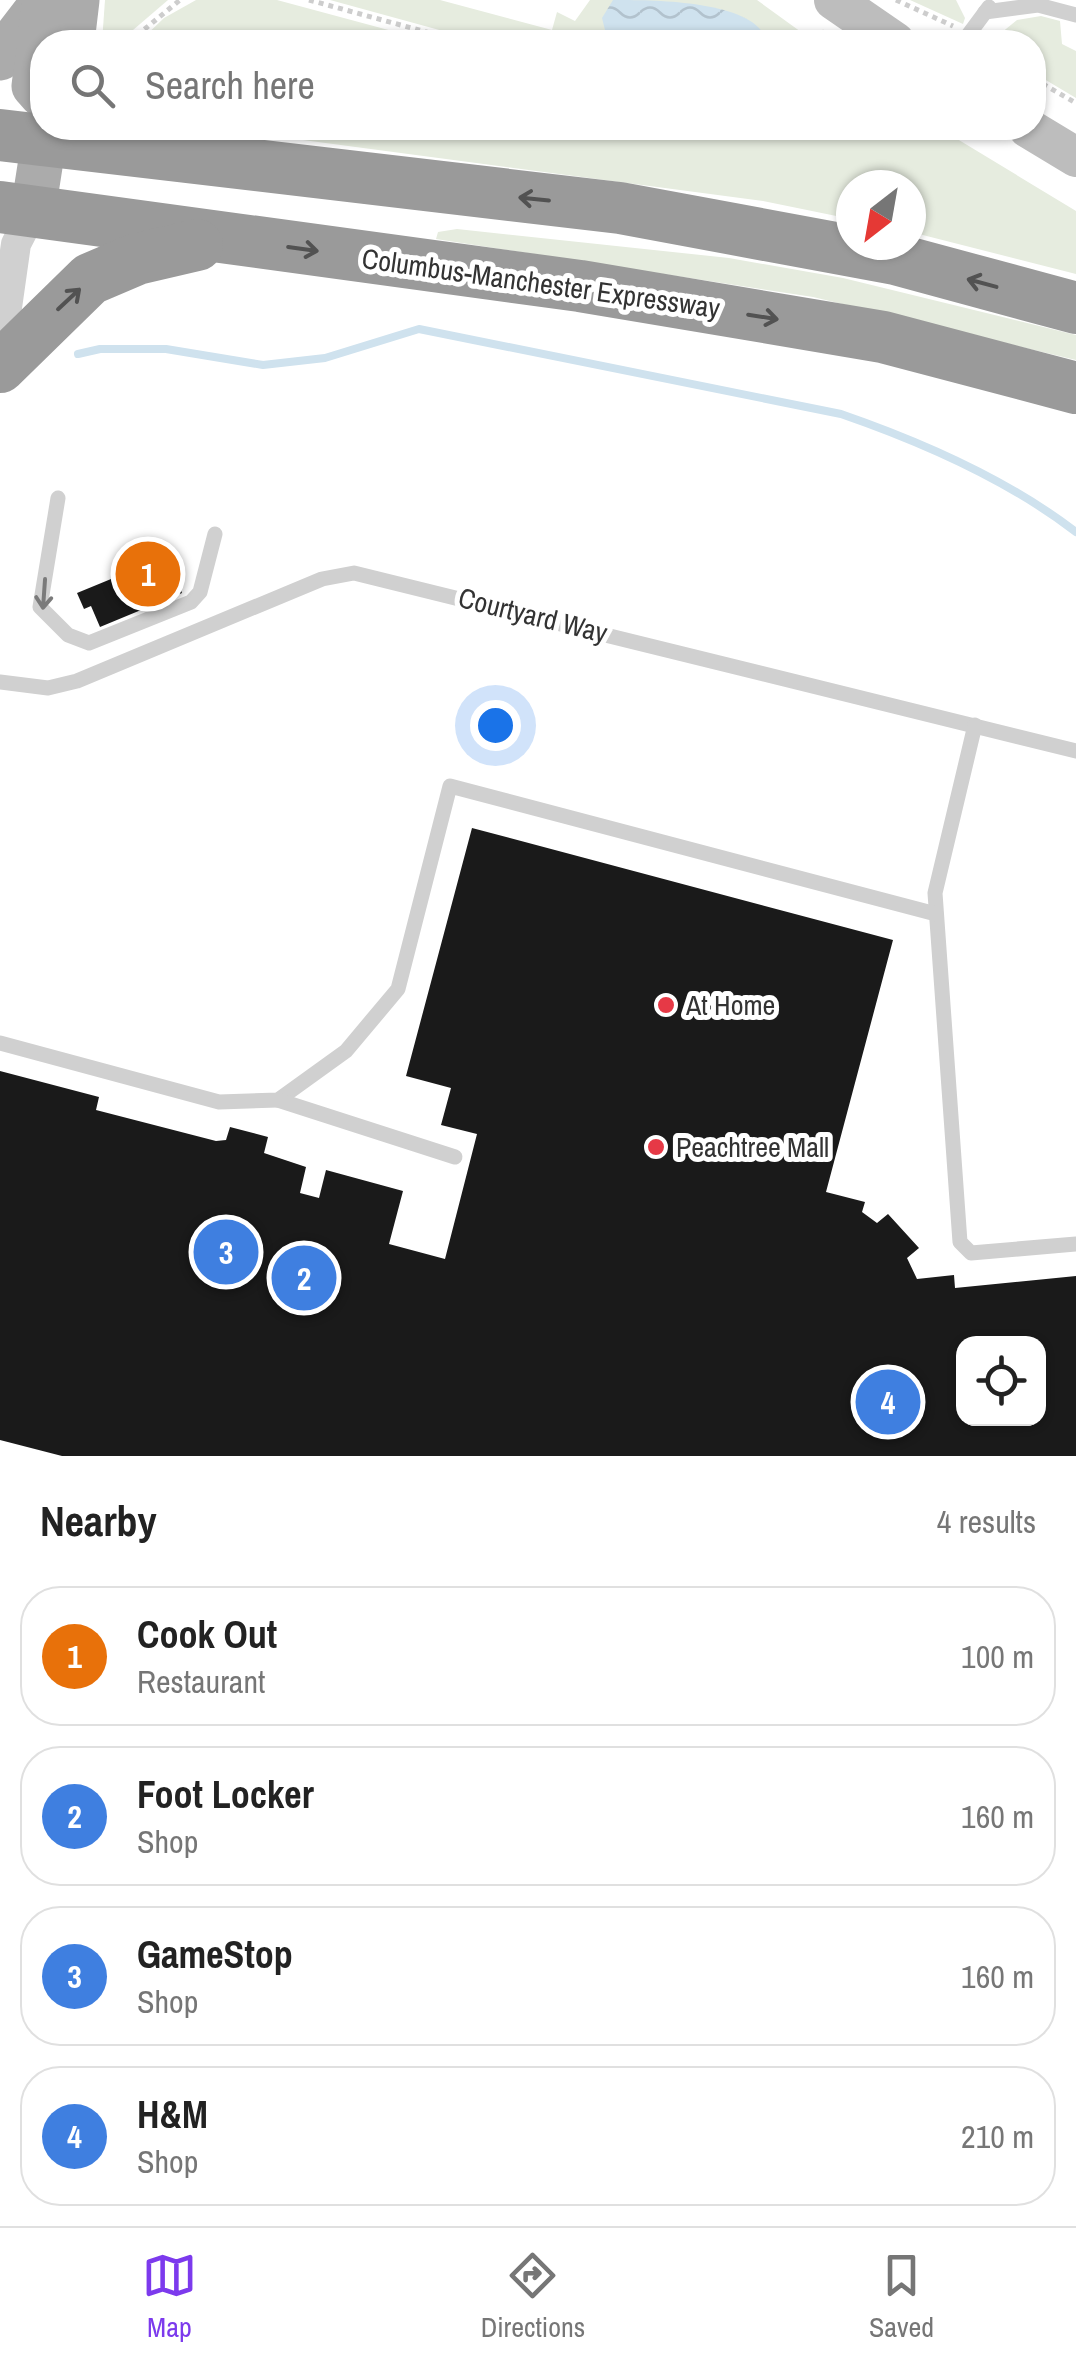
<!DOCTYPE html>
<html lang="en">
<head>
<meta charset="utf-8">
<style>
	:root { --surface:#fff; --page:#f2f2f2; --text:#222; --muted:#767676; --line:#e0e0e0; --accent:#7c3aed }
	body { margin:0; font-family:"Archivo Narrow",sans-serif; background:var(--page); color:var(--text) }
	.controls { position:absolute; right:30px; bottom:30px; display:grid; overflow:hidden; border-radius:20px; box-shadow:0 2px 8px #0004 }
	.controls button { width:90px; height:90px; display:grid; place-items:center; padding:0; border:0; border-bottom:2px solid var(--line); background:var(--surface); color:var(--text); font:50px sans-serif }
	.compass { position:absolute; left:836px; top:170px; width:90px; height:90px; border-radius:50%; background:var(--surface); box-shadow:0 2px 8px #0004; rotate:211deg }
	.you { position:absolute; left:495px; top:725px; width:35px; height:35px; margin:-25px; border:8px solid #fff; border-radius:50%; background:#1a73e8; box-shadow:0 0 0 15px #1a73e833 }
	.badge { display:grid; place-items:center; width:65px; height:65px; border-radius:50%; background:var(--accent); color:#fff; font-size:32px; font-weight:700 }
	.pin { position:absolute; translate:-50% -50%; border:5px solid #fff; box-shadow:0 2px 10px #0006 }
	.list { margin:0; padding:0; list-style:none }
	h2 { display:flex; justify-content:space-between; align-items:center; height:130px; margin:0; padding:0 40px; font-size:42px }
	h2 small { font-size:32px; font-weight:400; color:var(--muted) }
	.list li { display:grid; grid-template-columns:65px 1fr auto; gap:30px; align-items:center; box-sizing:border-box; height:140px; margin:0 20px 20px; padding:0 20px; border:2px solid var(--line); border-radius:40px }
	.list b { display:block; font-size:38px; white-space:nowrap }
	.list p { margin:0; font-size:32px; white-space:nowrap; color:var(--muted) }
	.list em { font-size:32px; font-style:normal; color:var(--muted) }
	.icon { flex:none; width:55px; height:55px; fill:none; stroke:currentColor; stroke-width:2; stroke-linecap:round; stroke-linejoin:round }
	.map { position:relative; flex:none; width:1076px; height:1456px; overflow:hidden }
	.search { position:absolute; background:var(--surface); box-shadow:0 2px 8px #0004; left:30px; right:30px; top:30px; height:110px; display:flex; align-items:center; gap:25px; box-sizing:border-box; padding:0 35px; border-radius:40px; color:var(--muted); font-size:38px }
	.sheet { height:770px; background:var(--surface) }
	nav { display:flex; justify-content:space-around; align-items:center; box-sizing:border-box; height:140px; border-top:2px solid var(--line); background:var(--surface); font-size:28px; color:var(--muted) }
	nav a { display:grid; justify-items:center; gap:5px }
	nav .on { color:var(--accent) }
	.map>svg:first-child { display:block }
</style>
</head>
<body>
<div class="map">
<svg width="1076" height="1456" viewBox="0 0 1076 1456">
	<defs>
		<pattern id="water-waves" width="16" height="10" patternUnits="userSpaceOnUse" patternTransform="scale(2.5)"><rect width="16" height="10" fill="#cfe2ee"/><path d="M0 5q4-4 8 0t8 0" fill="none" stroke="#b2c2cd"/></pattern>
	</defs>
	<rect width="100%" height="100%" fill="#fff"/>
	<!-- grass -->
	<g fill="#e6ecdf">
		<path d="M105 0H168L119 42H102Z"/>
		<path d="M196 0H277L433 42H139L164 18Z"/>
		<path d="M330 0H440L552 30 557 12 575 21 590 0H757L808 37 807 42H483Z"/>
		<path d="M910 0H956L965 18 963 24Z"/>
		<path d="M1041 16 1060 21 1062 44 1076 51V98L1034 73V42H990L1017 20Z"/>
		<path d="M213 128H939L1076 211V274L911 232V185H851V219L763 201Z"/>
		<path d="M457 229 729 258 843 278 1076 335V360L813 297 436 239 438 232Z"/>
	</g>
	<!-- water -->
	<path fill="url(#water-waves)" d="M613 0C654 0 757 0 767 42H608L602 18Z"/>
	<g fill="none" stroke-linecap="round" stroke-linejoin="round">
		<!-- stream -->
		<path stroke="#cfe2ee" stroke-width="8" d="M78 354 100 349H166L263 365 325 358 419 329 841 414C922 442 1007 479 1076 532"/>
	</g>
	<!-- building -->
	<g fill="#1a1a1a" fill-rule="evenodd">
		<path d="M167 556 182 593 100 627 91 606 84 609 77 593Z"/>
		<path d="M472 828 893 940 826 1192 865 1202 862 1212 877 1223 888 1214 919 1248 907 1258 917 1279 954 1275 955 1288 1076 1276V1456H62L0 1440V1071L99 1097 96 1110 216 1141 226 1140 230 1127 268 1137 264 1153 306 1167 300 1193 319 1198 326 1170 403 1191 389 1244 445 1259 477 1134 441 1125 451 1088 406 1076ZM964 1344H1038V1418H964Z"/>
	</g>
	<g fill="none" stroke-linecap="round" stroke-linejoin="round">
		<!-- path -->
		<g stroke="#cdcdcd" stroke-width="5" stroke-dasharray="5 5" stroke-linecap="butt">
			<path d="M309 0 463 42"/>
			<path d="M896 0 953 26"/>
			<path d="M129 42 180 0"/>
			<path d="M817 42 825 31"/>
			<path d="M1034 79 1076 103"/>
		</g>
		<!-- lane -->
		<g stroke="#d0d0d0" stroke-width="15">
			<path d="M985 12 1038 5 1076 15"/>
			<path d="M963 42 989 7"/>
			<path d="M58 498 40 607 68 635 89 643 191 602 200 592 215 534"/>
			<path d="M0 682 48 688 77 681 322 579 354 573 1076 751"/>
			<path d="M975 725 935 893 960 1242 971 1253 1076 1244"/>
			<path d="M0 1043 219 1102 278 1100 346 1051 398 989 450 786 936 914"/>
			<path d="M278 1100 455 1157"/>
		</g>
		<!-- street -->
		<path stroke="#d0d0d0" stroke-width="30" d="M0 357 16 244 33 211"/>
		<!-- secondary -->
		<g stroke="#bdbdbd" stroke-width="40">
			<path d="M834 0 895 42"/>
			<path d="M1028 128 1076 157"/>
		</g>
		<!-- primary -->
		<g stroke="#ababab" stroke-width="45">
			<path d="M72 42 77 0"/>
			<path d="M0 58 43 2"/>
			<path d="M42 95 34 86 45 0"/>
			<path d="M33 211 46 128"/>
		</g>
		<!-- highway -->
		<g stroke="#9a9a9a" stroke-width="52">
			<path d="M0 135 620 208 895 259 1076 308"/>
			<path d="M0 207 580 286 883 337 1076 388"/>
			<path d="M0 367 90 279 137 259 197 245"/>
		</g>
	</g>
	<!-- one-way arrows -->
	<defs><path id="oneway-shaft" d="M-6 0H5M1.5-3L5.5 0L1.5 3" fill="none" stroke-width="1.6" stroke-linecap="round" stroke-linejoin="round" transform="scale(2.5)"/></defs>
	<g stroke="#525252">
		<use href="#oneway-shaft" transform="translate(534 199) rotate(-174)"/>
		<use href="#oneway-shaft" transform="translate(303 249) rotate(8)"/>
		<use href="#oneway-shaft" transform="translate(982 283) rotate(-165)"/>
		<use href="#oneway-shaft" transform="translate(69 299) rotate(-43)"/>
		<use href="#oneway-shaft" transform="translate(763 317) rotate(9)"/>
	</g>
	<use stroke="#7a7a7a" href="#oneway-shaft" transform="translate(44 594) rotate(94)"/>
	<!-- markers -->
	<g fill="#e63946" stroke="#fff" stroke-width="4">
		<circle cx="666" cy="1005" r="10"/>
		<circle cx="656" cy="1147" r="10"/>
	</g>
	<g text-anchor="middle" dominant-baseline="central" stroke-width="10" stroke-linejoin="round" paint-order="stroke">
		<!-- street labels -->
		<g font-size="28" fill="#333" stroke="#fff">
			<text transform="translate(541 283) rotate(8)">Columbus-Manchester Expressway</text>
			<text transform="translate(533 615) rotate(14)">Courtyard Way</text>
		</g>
		<!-- poi labels -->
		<g font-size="28" fill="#333" stroke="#fff" text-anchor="start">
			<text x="686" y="1005">At Home</text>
			<text x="676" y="1147">Peachtree Mall</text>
		</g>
	</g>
</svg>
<div class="controls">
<button><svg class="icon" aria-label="locate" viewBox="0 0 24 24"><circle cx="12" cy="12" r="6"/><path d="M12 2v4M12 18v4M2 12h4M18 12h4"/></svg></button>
</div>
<svg class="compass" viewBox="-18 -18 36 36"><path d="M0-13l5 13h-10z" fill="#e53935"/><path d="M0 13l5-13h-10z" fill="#767676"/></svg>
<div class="you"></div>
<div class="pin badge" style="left:148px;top:574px;background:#e8710a">1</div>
<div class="pin badge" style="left:304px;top:1278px;background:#3f7fe0">2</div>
<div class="pin badge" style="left:226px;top:1252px;background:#3f7fe0">3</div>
<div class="pin badge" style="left:888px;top:1402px;background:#3f7fe0">4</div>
<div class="search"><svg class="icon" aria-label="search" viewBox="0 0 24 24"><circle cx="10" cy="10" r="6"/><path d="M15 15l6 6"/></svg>Search here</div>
</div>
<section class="sheet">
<h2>Nearby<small>4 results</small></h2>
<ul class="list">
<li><span class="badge" style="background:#e8710a">1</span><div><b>Cook Out</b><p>Restaurant</p></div><em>100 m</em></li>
<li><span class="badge" style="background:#3f7fe0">2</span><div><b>Foot Locker</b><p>Shop</p></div><em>160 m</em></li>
<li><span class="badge" style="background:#3f7fe0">3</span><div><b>GameStop</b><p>Shop</p></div><em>160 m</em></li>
<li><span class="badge" style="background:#3f7fe0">4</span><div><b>H&amp;M</b><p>Shop</p></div><em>210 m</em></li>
</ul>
</section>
<nav>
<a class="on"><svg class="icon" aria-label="map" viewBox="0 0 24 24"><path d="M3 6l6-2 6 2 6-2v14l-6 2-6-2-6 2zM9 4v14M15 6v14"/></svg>Map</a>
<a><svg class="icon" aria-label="directions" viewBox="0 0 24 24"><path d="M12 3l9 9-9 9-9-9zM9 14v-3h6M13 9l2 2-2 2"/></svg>Directions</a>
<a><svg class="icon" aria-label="saved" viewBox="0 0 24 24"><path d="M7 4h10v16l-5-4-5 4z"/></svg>Saved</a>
</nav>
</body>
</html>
